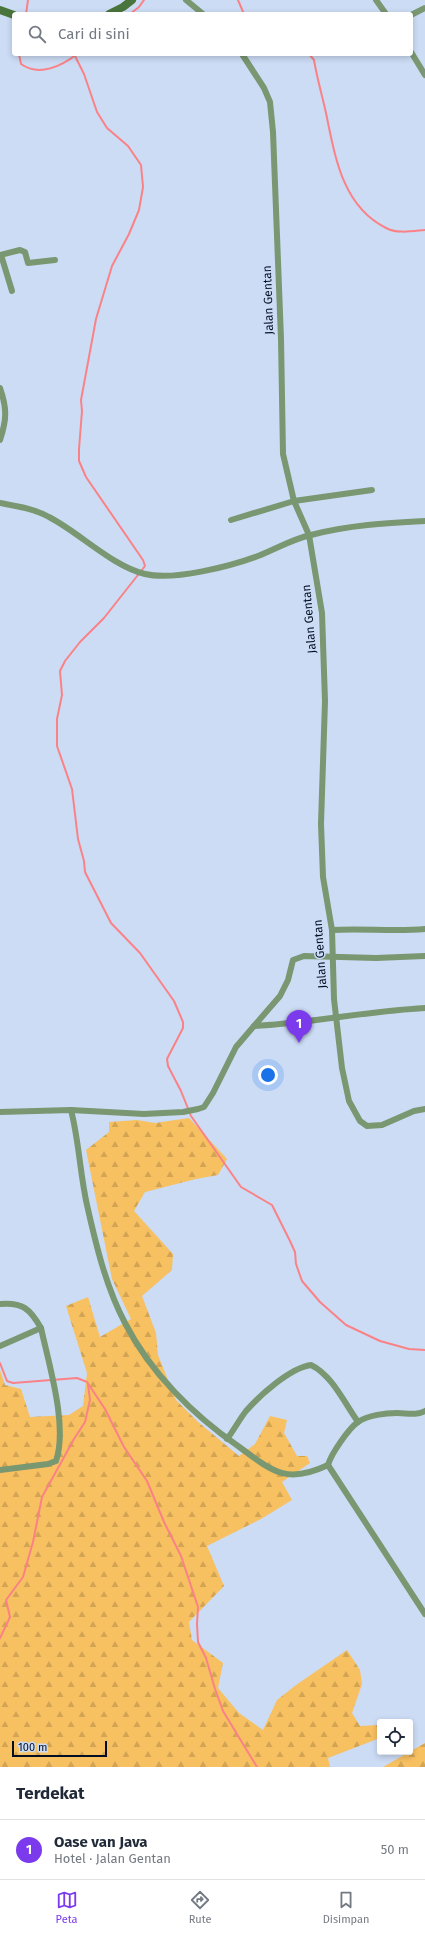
<!DOCTYPE html>
<html lang="id">
<head>
<meta charset="utf-8">
<style>
	:root { --surface:#fff; --page:#f2f2f3; --text:#1f2937; --muted:#747a83; --line:#e0e1e3; --accent:#7c3aed }
	body { margin:0; font-family:"Fira Sans",sans-serif; background:var(--page); color:var(--text) }
	.controls { position:absolute; right:12px; bottom:12px; display:grid; overflow:hidden; border-radius:4px; box-shadow:0 2px 6px #0003 }
	.controls button { width:36px; height:36px; display:grid; place-items:center; padding:0; border:0; border-bottom:1px solid var(--line); background:var(--surface); color:var(--text); font:20px sans-serif }
	.scale { position:absolute; left:12px; bottom:10px; width:95px; box-sizing:border-box; padding-left:4px; border:2px solid #030e23; border-top:0; font-size:11px; line-height:14px; white-space:nowrap; color:#030e23; -webkit-text-stroke:3px #ccdcf5; paint-order:stroke }
	.you { position:absolute; left:268px; top:1075px; width:14px; height:14px; margin:-10px; border:3px solid #fff; border-radius:50%; background:#1a73e8; box-shadow:0 0 0 6px #1a73e833 }
	.badge { display:grid; place-items:center; width:26px; height:26px; border-radius:50%; background:var(--accent); color:#fff; font-size:13px; font-weight:700 }
	.pin { position:absolute; translate:-50% -33px; filter:drop-shadow(0 1px 2px #0008) }
	.pin::after { content:''; position:absolute; top:21px; width:14px; height:12px; background:inherit; clip-path:polygon(0 0,100% 0,50% 100%) }
	.list { margin:0; padding:0; list-style:none }
	h2 { display:flex; justify-content:space-between; align-items:center; height:52px; margin:0; padding:0 16px; font-size:17px }
	h2 small { font-size:13px; font-weight:400; color:var(--muted) }
	.list li { display:grid; grid-template-columns:26px 1fr auto; gap:12px; align-items:center; box-sizing:border-box; height:60px; padding:0 16px; border-top:1px solid var(--line) }
	.list b { display:block; font-size:15px; white-space:nowrap }
	.list p { margin:0; font-size:13px; white-space:nowrap; color:var(--muted) }
	.list em { font-size:13px; font-style:normal; color:var(--muted) }
	.icon { flex:none; width:22px; height:22px; fill:none; stroke:currentColor; stroke-width:2; stroke-linecap:round; stroke-linejoin:round }
	.map { position:relative; flex:none; width:425px; height:1767px; overflow:hidden }
	.search { position:absolute; background:var(--surface); box-shadow:0 2px 6px #0003; left:12px; right:12px; top:12px; height:44px; display:flex; align-items:center; gap:10px; box-sizing:border-box; padding:0 14px; border-radius:4px; color:var(--muted); font-size:15px }
	.sheet { height:112px; background:var(--surface) }
	nav { display:flex; justify-content:space-around; align-items:center; box-sizing:border-box; height:56px; border-top:1px solid var(--line); background:var(--surface); font-size:11px; color:var(--muted) }
	nav a { display:grid; justify-items:center; gap:2px }
	nav .on { color:var(--accent) }
	.map>svg:first-child { display:block }
</style>
</head>
<body>
<div class="map">
<svg width="425" height="1767" viewBox="0 0 425 1767">
	<defs>
		<pattern id="forest-firs" width="22" height="20" patternUnits="userSpaceOnUse"><rect width="22" height="20" fill="#f7c061"/><path d="M5 1l3.5 6h-7zM16 11l3.5 6h-7z" fill="#d2a454"/></pattern>
	</defs>
	<rect width="100%" height="100%" fill="#ccdcf5"/>
	<!-- forest -->
	<g fill="url(#forest-firs)">
		<path d="M189 1118 227 1159 218 1175 196 1179 145 1192 134 1211 173 1254 172 1270 142 1296 156 1333 158 1355 176 1400 198 1422 239 1456 255 1444 270 1416 287 1420 284 1433 297 1456H307L310 1463 282 1482 292 1500 261 1519 207 1546 224 1586 189 1622 192 1640 223 1663 218 1688 239 1713 263 1730 277 1700 296 1685 347 1650 360 1670 362 1684 352 1713 360 1726 379 1725 380 1738 328 1758 330 1767H0V1370L5 1385 21 1389 30 1417 69 1415 83 1406 87 1373 66 1306 88 1297 100 1337 131 1319 112 1279 86 1150 109 1132V1122L137 1120 155 1123Z"/>
		<path d="M425 1743V1767H383Z"/>
	</g>
	<g fill="none" stroke-linecap="round" stroke-linejoin="round">
		<!-- stream -->
		<g stroke="#fa8287" stroke-width="2">
			<path d="M238 0 244 14"/>
			<path d="M26 14 28 0"/>
			<path d="M130 14 139 7 144 0"/>
			<path d="M19 54 21 64C39 77 62 66 77 54"/>
			<path d="M309 54 314 60C317 78 322 95 326 113 335 156 342 206 386 228 397 234 413 231 425 230"/>
			<path d="M75 56 84 74 97 112 107 128 128 146 141 165 143 187 139 210 129 234 112 266 96 319 81 400 82 411 79 449V461L86 477 143 560 145 566 104 618 80 642 65 661 60 671 62 695 57 719V746L72 789 78 839 84 861 85 872 111 923 140 953 174 1001 183 1022V1028L167 1059 168 1066 181 1091 191 1116 241 1187 272 1205 290 1241 295 1252 296 1264 302 1281 320 1302 346 1325 380 1341 409 1349 425 1350"/>
			<path d="M0 1363 7 1381 13 1383 77 1378 87 1382 105 1409 124 1447 147 1481 164 1522 181 1556 198 1607 197 1624 198 1642 206 1658 215 1689 223 1711 257 1767"/>
			<path d="M0 1638 10 1617 6 1600 23 1577 33 1542 42 1497 74 1439 85 1422 90 1400 88 1384"/>
		</g>
		<!-- street -->
		<g stroke="#799771" stroke-width="6">
			<path d="M186 0 203 14"/>
			<path d="M376 0 386 14"/>
			<path d="M411 15 425 8"/>
			<path d="M411 52 425 75"/>
			<path d="M242 54 264 88 270 102 273 132 281 339 283 454 294 501 309 535 322 613 325 701 321 824 323 877 332 930 334 999 342 1068 349 1101 360 1121 367 1126 382 1125 414 1111 425 1109"/>
			<path d="M0 255 20 250 25 252 28 263 55 260"/>
			<path d="M1 255 12 291"/>
			<path d="M0 388C7 408 7 419 0 440"/>
			<path d="M0 503C16 506 35 509 49 517 80 533 112 566 145 574 174 581 231 566 258 556 276 549 292 539 311 535 349 525 386 523 425 521"/>
			<path d="M231 520 294 501 372 490"/>
			<path d="M332 930C363 928 394 932 425 929"/>
			<path d="M254 1026 280 996 288 980 293 960 304 956 376 958 425 956"/>
			<path d="M71 1110 144 1114 183 1112 198 1109 204 1107 213 1093 236 1047 254 1026C311 1023 368 1011 425 1008"/>
			<path d="M0 1112 71 1110C79 1141 80 1174 87 1205 96 1245 106 1287 125 1323 150 1372 193 1415 238 1446 272 1471 286 1485 328 1465L425 1614"/>
			<path d="M0 1304C23 1302 30 1309 41 1328 49 1365 68 1426 56 1461L48 1464 0 1470"/>
			<path d="M0 1346 41 1328"/>
			<path d="M227 1439C234 1430 239 1420 246 1411 260 1395 290 1368 311 1365 332 1375 345 1404 358 1422"/>
			<path d="M328 1465C331 1454 349 1428 358 1422 368 1415 386 1413 397 1413 407 1413 416 1416 425 1411"/>
		</g>
		<!-- secondary -->
		<g stroke="#49753c" stroke-width="8">
			<path d="M0 10 14 15"/>
			<path d="M109 14 123 7 132 0"/>
		</g>
	</g>
	<g text-anchor="middle" dominant-baseline="central" stroke-width="3" stroke-linejoin="round" paint-order="stroke">
		<!-- street labels -->
		<g font-size="12" fill="#030e23" stroke="#ccdcf5">
			<text transform="translate(268 300) rotate(-92)">Jalan Gentan</text>
			<text transform="translate(309 619) rotate(-95)">Jalan Gentan</text>
			<text transform="translate(320 954) rotate(-94)">Jalan Gentan</text>
		</g>
	</g>
</svg>
<div class="controls">
<button><svg class="icon" aria-label="locate" viewBox="0 0 24 24"><circle cx="12" cy="12" r="6"/><path d="M12 2v4M12 18v4M2 12h4M18 12h4"/></svg></button>
</div>
<div class="scale">100 m</div>
<div class="you"></div>
<div class="pin badge" style="left:299px;top:1043px">1</div>
<div class="search"><svg class="icon" aria-label="search" viewBox="0 0 24 24"><circle cx="10" cy="10" r="6"/><path d="M15 15l6 6"/></svg>Cari di sini</div>
</div>
<section class="sheet">
<h2>Terdekat<small></small></h2>
<ul class="list">
<li><span class="badge">1</span><div><b>Oase van Java</b><p>Hotel · Jalan Gentan</p></div><em>50 m</em></li>
</ul>
</section>
<nav>
<a class="on"><svg class="icon" aria-label="map" viewBox="0 0 24 24"><path d="M3 6l6-2 6 2 6-2v14l-6 2-6-2-6 2zM9 4v14M15 6v14"/></svg>Peta</a>
<a><svg class="icon" aria-label="directions" viewBox="0 0 24 24"><path d="M12 3l9 9-9 9-9-9zM9 14v-3h6M13 9l2 2-2 2"/></svg>Rute</a>
<a><svg class="icon" aria-label="saved" viewBox="0 0 24 24"><path d="M7 4h10v16l-5-4-5 4z"/></svg>Disimpan</a>
</nav>
</body>
</html>
